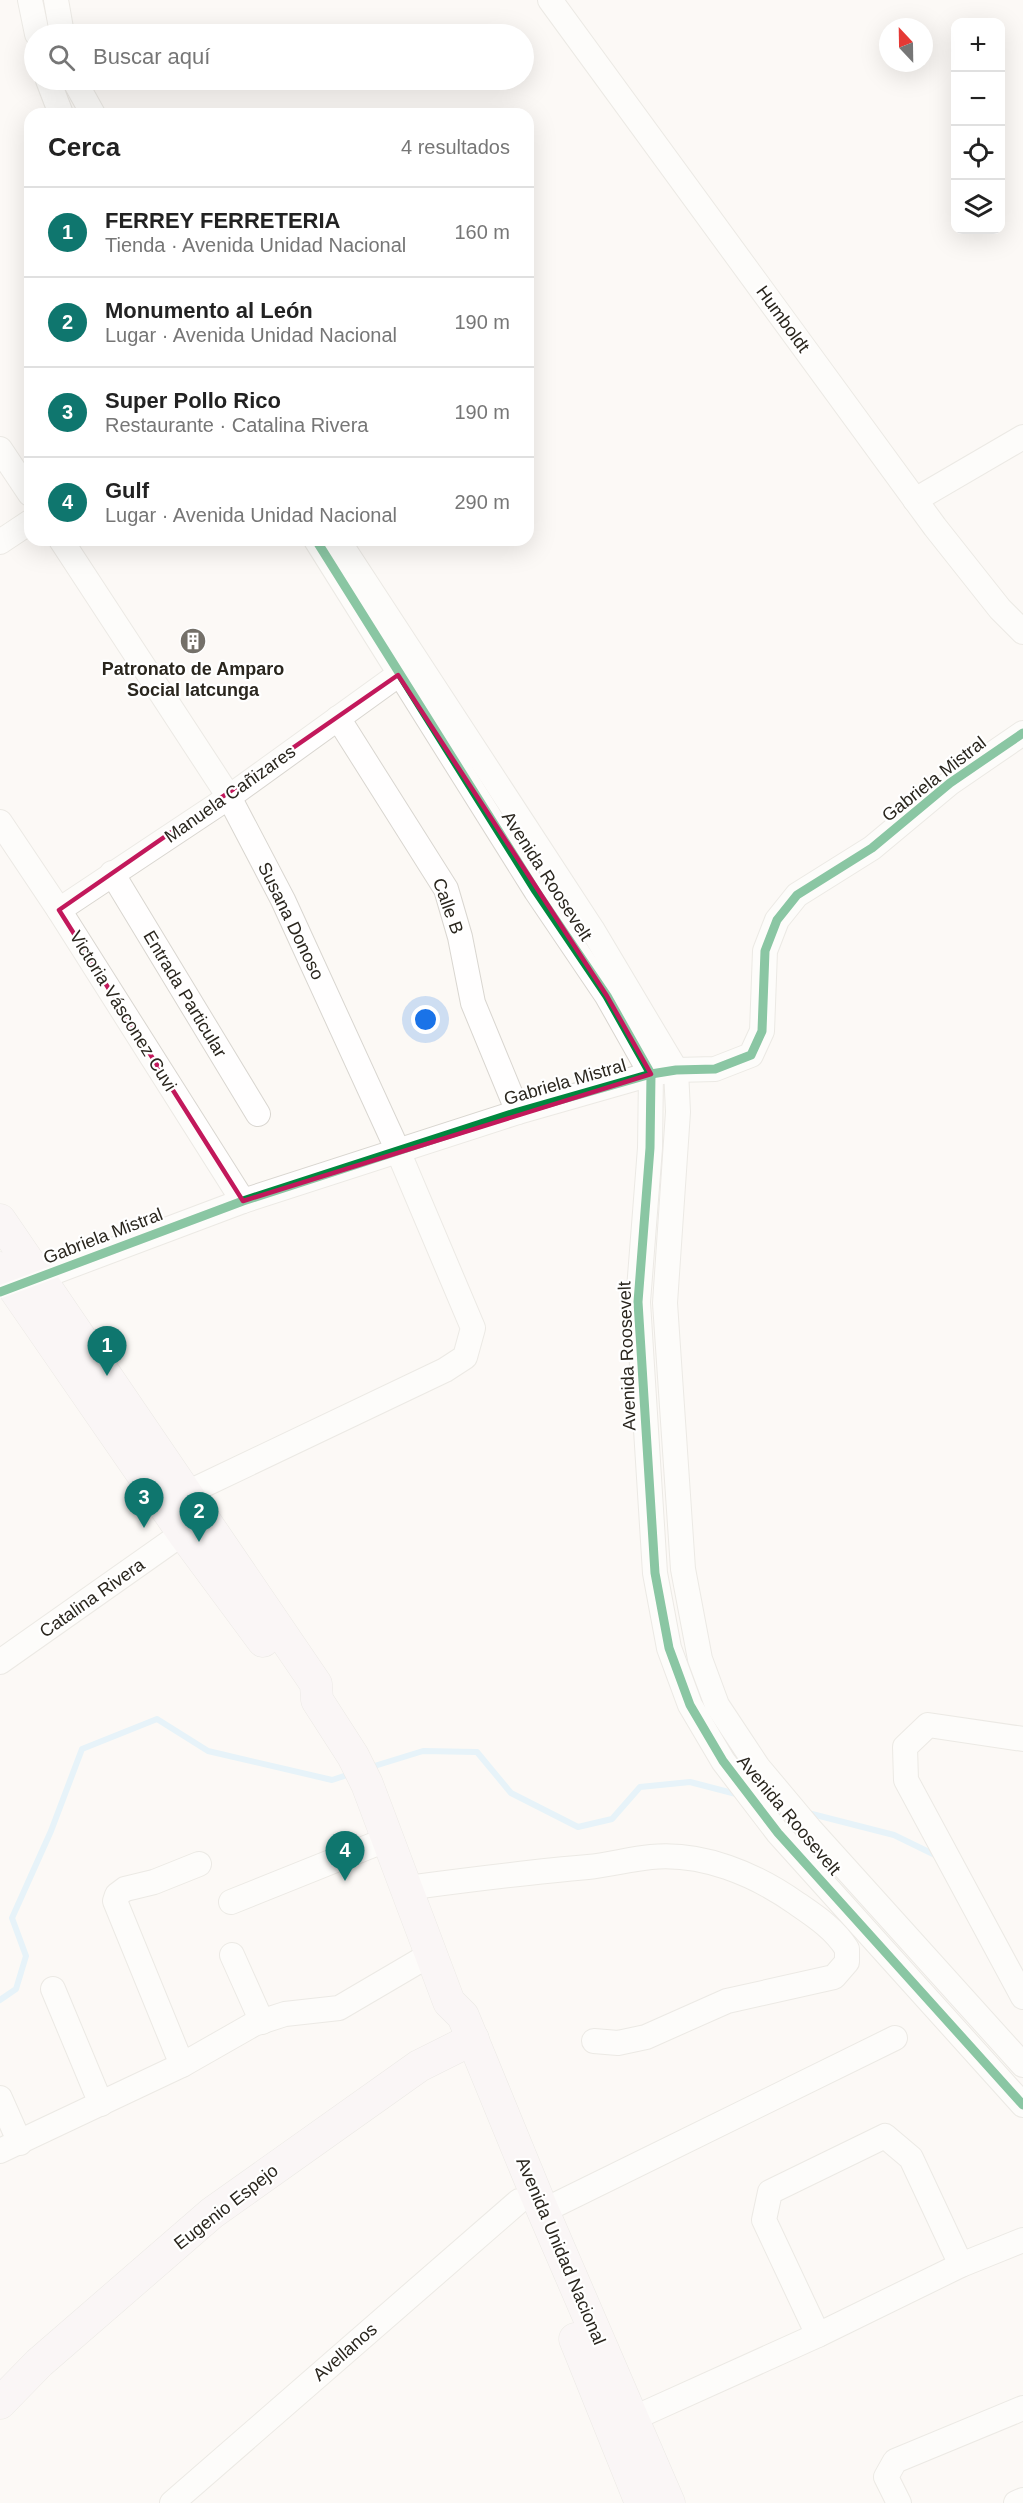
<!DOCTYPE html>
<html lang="es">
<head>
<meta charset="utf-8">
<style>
	:root { --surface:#fff; --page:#f2f2f2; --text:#222; --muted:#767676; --line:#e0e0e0; --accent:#0f766e }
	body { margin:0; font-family:Arial,sans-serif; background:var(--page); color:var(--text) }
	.controls { position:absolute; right:18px; top:18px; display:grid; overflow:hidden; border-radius:12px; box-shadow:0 6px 24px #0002 }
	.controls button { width:54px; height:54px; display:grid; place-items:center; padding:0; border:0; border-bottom:2px solid var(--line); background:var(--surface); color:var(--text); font:30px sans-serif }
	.compass { position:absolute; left:879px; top:18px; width:54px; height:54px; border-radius:50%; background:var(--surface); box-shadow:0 6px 24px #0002; rotate:338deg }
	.you { position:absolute; left:426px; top:1020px; width:21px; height:21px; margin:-15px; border:4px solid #fff; border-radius:50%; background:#1a73e8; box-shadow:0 0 0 9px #1a73e833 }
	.badge { display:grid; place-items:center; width:39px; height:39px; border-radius:50%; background:var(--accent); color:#fff; font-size:20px; font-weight:700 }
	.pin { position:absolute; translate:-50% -50px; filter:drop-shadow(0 2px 3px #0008) }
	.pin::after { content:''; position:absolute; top:32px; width:21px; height:18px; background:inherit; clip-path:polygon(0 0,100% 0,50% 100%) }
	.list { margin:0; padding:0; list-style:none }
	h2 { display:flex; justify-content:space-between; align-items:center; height:78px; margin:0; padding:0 24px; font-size:26px }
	h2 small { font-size:20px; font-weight:400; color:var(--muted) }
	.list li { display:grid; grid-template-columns:39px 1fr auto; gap:18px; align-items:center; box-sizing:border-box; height:90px; padding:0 24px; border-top:2px solid var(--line) }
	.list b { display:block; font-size:22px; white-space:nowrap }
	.list p { margin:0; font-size:20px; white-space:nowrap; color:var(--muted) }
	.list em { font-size:20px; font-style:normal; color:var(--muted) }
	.icon { flex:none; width:33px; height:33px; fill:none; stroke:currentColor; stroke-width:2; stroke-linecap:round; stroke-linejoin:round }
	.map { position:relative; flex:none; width:1023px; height:2503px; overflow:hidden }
	.search { position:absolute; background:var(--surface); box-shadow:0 6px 24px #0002; left:24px; top:24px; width:510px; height:66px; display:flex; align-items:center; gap:15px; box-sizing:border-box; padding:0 21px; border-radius:33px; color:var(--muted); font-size:22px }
	.panel { position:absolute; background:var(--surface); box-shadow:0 6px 24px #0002; left:24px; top:108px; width:510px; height:438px; border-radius:18px }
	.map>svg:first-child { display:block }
</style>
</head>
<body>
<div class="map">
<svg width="1023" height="2503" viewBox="0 0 1023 2503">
	<rect width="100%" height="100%" fill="#fcf9f5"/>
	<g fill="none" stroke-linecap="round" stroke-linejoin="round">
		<!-- stream -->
		<g stroke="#ceebfc" stroke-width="6">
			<path d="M368 1768 423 1751 477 1752 511 1793 578 1827 612 1819 640 1787 690 1782 740 1795"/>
			<path d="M808 1813 894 1835 935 1855"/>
			<path d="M0 2000 16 1989 26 1956 12 1918 51 1831 82 1749 157 1719 208 1751 332 1780 353 1773"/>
		</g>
		<defs>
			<g id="minor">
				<path d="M30 0 37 34"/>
				<path d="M56 0 62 34"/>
				<path d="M550 0 935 527 1000 609 1023 632"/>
				<path d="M48 80 61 114"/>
				<path d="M74 80 93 114"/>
				<path d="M0 449 30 494"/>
				<path d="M915 500 1023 437"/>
				<path d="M61 540 229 797 283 900 398 1151 473 1328 465 1357 445 1370 187 1493"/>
				<path d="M316 540 536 891 607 996 651 1074 650 1148 638 1302 655 1573 669 1648 690 1705 723 1761 778 1833 1023 2105"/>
				<path d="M338 540 592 929 676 1070 678 1112 665 1303 683 1569 700 1659 717 1705 758 1767 810 1829 1023 2065"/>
				<path d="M0 542 30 522"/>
				<path d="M338 718 446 889 460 937 473 1003 518 1112"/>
				<path d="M0 822 59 910 243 1201"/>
				<path d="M112 873 258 1114"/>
				<path d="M59 910 229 797 398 675"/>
				<path d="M25 1283 243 1201 518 1112 651 1074 676 1070 715 1069 751 1055 762 1031 765 951 777 920 797 895 872 848 950 783 1023 733"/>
				<path d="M0 1662 183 1533"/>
				<path d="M1023 1739 928 1725 905 1747 906 1780 1023 1997"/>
				<path d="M199 1864 154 1882 125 1889 117 1895 115 1901 182 2065 254 2024 285 2014 339 2008 431 1954"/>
				<path d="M406 1888C467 1880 527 1872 588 1867 609 1865 630 1859 651 1857 702 1852 755 1874 796 1903 815 1916 835 1929 847 1949V1962L834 1977 727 2001 646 2037 618 2043 594 2041"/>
				<path d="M231 1902 388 1839"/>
				<path d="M232 1955 262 2022"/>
				<path d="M53 1989 101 2104"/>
				<path d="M0 2098 20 2143"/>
				<path d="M0 2151 182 2065"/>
				<path d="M543 2211 895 2038"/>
				<path d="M818 2335 764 2220 770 2192 885 2136 911 2158 961 2265"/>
				<path d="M632 2419 818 2335 961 2265 1023 2240"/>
				<path d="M172 2503 519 2201"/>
				<path d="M899 2503 886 2477 895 2461 1023 2408"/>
				<path d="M1016 2503 1023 2500"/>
			</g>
			<g id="major">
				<path d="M0 1220 316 1684 317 1700 353 1756 367 1784 449 2002 463 2016 543 2211 669 2503"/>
				<path d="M0 1268 183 1533 263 1641"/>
				<path d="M575 2339 641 2503"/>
				<path d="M0 2403 39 2363 212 2213 419 2066 473 2039"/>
			</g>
		</defs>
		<!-- minor casing -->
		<use href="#minor" stroke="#d9d6d0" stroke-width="26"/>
		<!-- major casing -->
		<use href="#major" stroke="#d8d5d2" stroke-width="33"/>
		<!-- minor -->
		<use href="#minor" stroke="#fffefe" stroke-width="24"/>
		<!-- major -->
		<use href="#major" stroke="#f9f2f6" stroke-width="32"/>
		<defs>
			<g id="cycleway">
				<path d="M316 540 536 891 607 996 651 1074 650 1148 638 1302 655 1573 669 1648 690 1705 723 1761 778 1833 1023 2105"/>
				<path d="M0 1292 243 1201 518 1112 651 1074 676 1070 715 1069 751 1055 762 1031 765 951 777 920 797 895 872 848 950 783 1023 733"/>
			</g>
		</defs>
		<!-- cycleway casing -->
		<use href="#cycleway" stroke="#fff" stroke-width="13"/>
		<!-- cycleway -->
		<use href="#cycleway" stroke="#00873e" stroke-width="9"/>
	</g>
	<!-- marked area -->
	<path d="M0 0H1023V2503H0ZM398 675 607 996 651 1074 243 1201 59 910Z" fill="#fcf9f5" fill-opacity=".55" fill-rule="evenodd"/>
	<path fill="none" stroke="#c2185b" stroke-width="4.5" stroke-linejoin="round" d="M398 675 607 996 651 1074 243 1201 59 910Z"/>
	<!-- icons -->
	<defs>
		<symbol id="building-disc" viewBox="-11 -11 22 22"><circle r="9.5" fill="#747069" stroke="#fff"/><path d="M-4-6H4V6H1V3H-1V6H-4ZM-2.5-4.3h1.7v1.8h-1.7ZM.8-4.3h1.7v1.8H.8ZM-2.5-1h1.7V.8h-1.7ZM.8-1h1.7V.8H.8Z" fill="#fff"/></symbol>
	</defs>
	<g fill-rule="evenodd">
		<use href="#building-disc" x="178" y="626" width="30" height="30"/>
	</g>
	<g text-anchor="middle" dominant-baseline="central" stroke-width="4.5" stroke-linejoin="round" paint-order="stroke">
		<!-- street labels -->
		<g font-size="18" fill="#2a261e" stroke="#fff">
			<text transform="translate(783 319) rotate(54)">Humboldt</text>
			<text transform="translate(934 779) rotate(-38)">Gabriela Mistral</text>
			<text transform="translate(230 794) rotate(-35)">Manuela Cañizares</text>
			<text transform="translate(547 876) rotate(57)">Avenida Roosevelt</text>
			<text transform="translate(448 906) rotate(70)">Calle B</text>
			<text transform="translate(291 921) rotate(64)">Susana Donoso</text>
			<text transform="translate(185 994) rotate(59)">Entrada Particular</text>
			<text transform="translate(123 1011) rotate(58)">Victoria Vásconez Cuvi</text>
			<text transform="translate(565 1082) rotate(-16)">Gabriela Mistral</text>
			<text transform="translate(103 1236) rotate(-21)">Gabriela Mistral</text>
			<text transform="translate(627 1356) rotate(-92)">Avenida Roosevelt</text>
			<text transform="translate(92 1598) rotate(-35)">Catalina Rivera</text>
			<text transform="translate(789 1815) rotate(50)">Avenida Roosevelt</text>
			<text transform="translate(226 2207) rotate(-38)">Eugenio Espejo</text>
			<text transform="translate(561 2251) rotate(67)">Avenida Unidad Nacional</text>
			<text transform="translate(345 2352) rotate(-41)">Avellanos</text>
		</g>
		<!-- poi labels -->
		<g font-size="18" font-weight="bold" fill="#2a261e" stroke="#fff">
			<text x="193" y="669">Patronato de Amparo<tspan x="193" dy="21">Social latcunga</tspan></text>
		</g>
	</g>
</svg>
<div class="controls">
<button>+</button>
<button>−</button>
<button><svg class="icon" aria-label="locate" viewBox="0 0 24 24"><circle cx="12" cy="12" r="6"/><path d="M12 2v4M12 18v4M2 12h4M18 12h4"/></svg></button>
<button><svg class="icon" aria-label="layers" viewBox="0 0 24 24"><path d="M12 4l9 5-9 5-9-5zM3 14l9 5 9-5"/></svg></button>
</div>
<svg class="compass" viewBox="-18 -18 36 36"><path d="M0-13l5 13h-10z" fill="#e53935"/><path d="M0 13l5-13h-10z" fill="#767676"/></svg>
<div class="you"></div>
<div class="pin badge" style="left:107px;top:1376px">1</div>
<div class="pin badge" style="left:199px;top:1542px">2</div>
<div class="pin badge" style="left:144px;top:1528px">3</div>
<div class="pin badge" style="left:345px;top:1881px">4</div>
<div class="search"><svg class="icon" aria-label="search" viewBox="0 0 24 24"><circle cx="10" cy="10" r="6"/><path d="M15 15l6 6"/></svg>Buscar aquí</div>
<section class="panel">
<h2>Cerca<small>4 resultados</small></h2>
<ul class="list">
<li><span class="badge">1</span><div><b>FERREY FERRETERIA</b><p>Tienda · Avenida Unidad Nacional</p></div><em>160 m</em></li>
<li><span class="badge">2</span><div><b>Monumento al León</b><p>Lugar · Avenida Unidad Nacional</p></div><em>190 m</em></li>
<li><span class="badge">3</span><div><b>Super Pollo Rico</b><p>Restaurante · Catalina Rivera</p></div><em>190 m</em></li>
<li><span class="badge">4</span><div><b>Gulf</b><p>Lugar · Avenida Unidad Nacional</p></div><em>290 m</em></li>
</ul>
</section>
</div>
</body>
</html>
